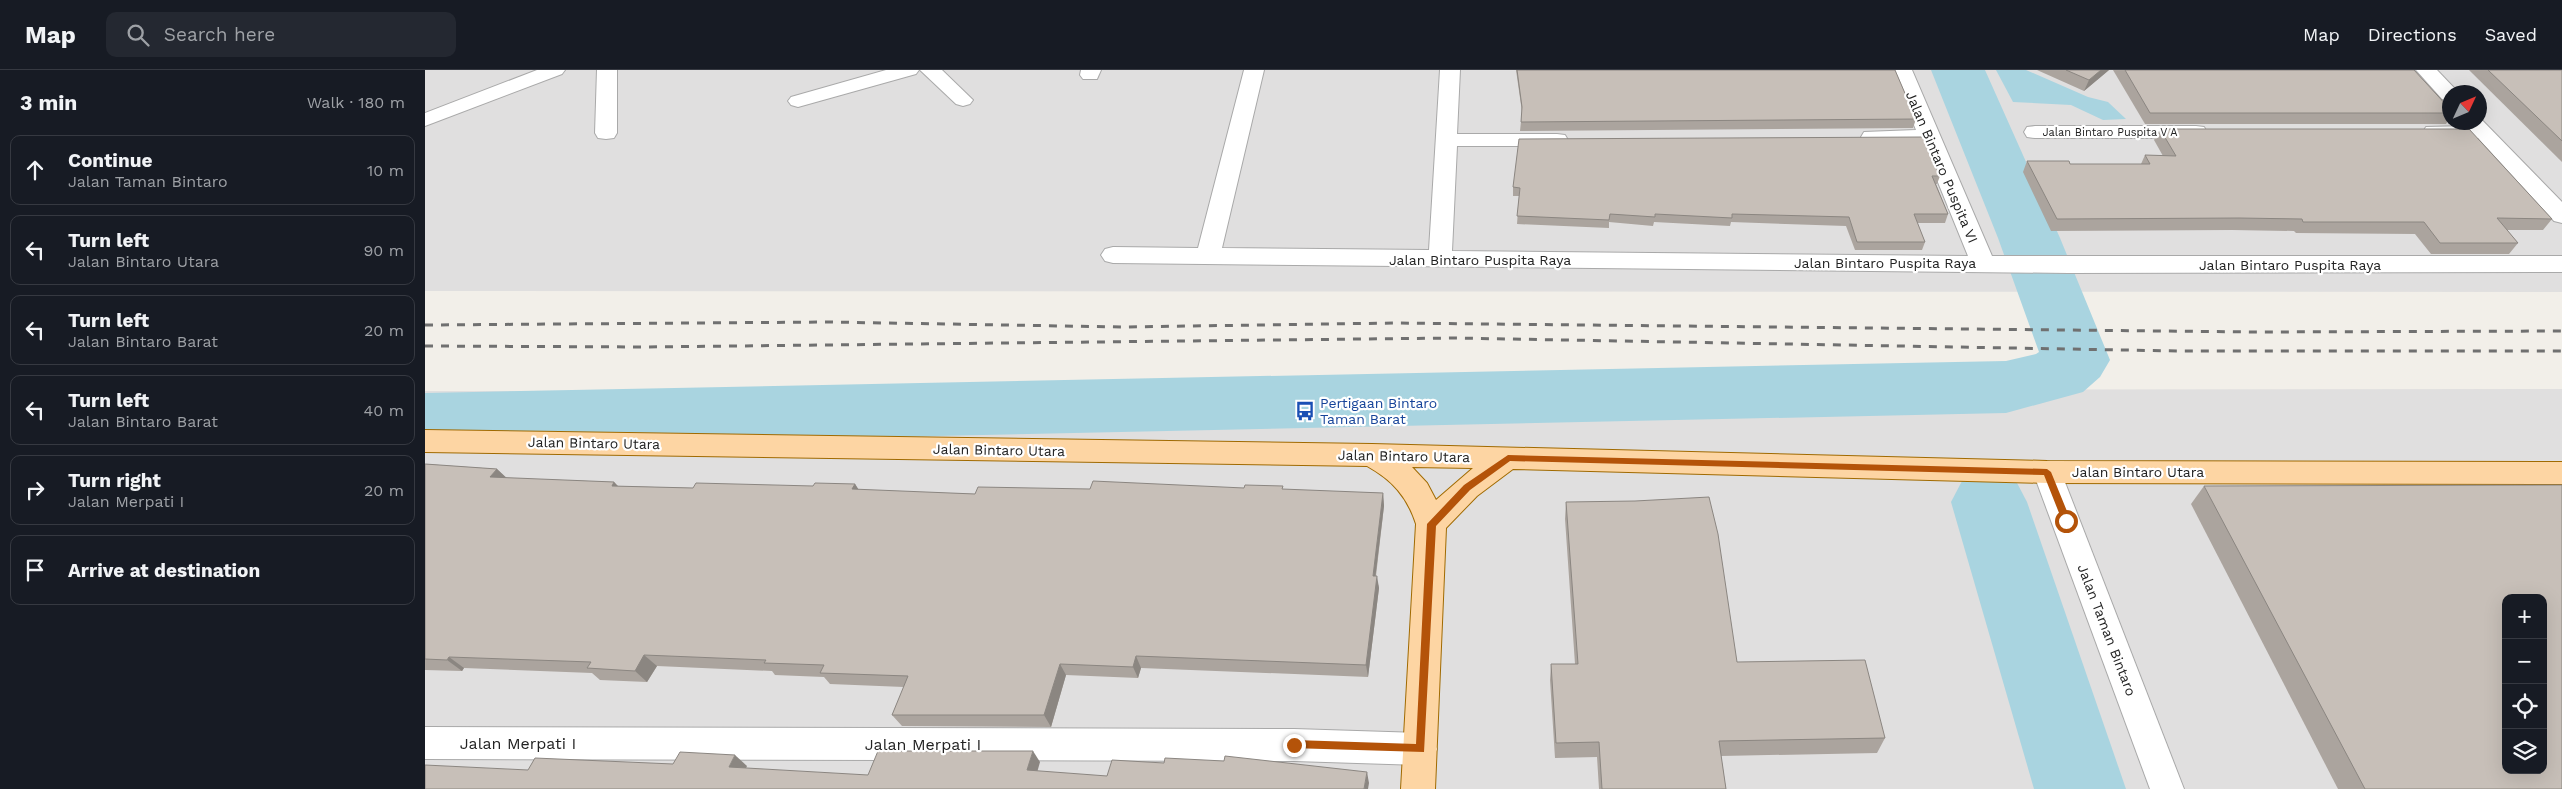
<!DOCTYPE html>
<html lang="en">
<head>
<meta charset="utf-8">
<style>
	:root { --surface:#171b24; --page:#242831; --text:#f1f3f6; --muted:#9ea1a6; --line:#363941 }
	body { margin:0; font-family:"Work Sans",sans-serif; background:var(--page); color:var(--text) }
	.controls { position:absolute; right:15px; bottom:15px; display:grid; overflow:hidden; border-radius:10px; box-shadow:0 5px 20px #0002 }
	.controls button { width:45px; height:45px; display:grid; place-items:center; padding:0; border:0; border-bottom:1px solid var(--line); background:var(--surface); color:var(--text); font:25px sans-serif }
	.compass { position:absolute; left:2017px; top:15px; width:45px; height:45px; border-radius:50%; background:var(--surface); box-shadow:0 5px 20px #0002; rotate:46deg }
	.stop { position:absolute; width:15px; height:15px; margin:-11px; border:4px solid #b45309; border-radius:50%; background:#fff }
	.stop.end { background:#b45309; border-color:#fff; box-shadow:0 1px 5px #0008 }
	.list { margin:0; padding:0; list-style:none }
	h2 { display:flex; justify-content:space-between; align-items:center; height:65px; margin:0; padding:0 20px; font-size:21px }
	h2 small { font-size:16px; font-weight:400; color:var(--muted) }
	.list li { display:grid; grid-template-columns:32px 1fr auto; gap:15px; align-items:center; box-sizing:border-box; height:70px; margin:0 10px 10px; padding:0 10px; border:1px solid var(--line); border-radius:10px }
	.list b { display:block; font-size:19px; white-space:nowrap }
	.list p { margin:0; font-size:16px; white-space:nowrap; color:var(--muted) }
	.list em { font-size:16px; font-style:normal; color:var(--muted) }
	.icon { flex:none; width:28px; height:28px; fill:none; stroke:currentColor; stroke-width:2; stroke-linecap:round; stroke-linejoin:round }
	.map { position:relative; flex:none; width:2137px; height:719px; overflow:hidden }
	header { display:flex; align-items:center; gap:30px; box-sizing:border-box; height:70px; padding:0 25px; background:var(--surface); border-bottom:1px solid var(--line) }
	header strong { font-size:24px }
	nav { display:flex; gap:28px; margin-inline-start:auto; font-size:18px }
	.search { width:350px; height:45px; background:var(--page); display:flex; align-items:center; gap:12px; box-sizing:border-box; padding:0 18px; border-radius:10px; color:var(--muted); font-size:19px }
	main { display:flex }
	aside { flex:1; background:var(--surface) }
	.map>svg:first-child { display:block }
</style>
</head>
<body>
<header>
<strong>Map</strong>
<div class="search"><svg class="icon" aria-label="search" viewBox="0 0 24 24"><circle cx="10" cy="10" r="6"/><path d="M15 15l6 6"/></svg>Search here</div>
<nav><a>Map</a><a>Directions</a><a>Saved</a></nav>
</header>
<main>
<aside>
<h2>3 min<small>Walk · 180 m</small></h2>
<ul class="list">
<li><svg class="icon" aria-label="ahead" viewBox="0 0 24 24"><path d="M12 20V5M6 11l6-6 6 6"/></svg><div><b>Continue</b><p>Jalan Taman Bintaro</p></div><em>10 m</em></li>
<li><svg class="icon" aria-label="left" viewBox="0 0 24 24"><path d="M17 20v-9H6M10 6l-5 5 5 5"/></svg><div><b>Turn left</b><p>Jalan Bintaro Utara</p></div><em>90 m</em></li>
<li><svg class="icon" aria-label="left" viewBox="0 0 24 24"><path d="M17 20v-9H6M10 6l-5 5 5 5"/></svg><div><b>Turn left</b><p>Jalan Bintaro Barat</p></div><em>20 m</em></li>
<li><svg class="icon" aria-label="left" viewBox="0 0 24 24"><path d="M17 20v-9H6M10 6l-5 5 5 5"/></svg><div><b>Turn left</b><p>Jalan Bintaro Barat</p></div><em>40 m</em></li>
<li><svg class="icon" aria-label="right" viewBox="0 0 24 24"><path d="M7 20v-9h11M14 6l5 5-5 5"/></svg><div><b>Turn right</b><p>Jalan Merpati I</p></div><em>20 m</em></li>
<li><svg class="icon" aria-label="arrive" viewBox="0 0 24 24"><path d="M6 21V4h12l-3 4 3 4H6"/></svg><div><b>Arrive at destination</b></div></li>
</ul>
</aside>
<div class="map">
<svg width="2137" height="719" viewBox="0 0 2137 719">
	<rect width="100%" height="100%" fill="#f2efe9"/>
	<!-- residential -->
	<g fill="#e0dfdf" fill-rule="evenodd">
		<path d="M0 0H2137V222L0 221ZM2024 22H2054V52H2024Z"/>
		<path d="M2137 319V719H0V321ZM2081 528H2118V700H2081Z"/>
	</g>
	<!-- water -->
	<path fill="#a9d4e0" d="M1571 0H1601L1663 27 1683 32 1701 49 1678 50 1646 35 1588 32Z"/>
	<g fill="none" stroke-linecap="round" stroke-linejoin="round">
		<!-- river -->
		<g fill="#a9d4e0" fill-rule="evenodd">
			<path d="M1506 0H1560L1635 168 1685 290 1675 307 1658 322 1581 343 0 377V323L1581 291 1611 284 1614 282 1573 168Z"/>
			<path d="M1564 402 1591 411 1602 432 1701 719H1609L1526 432 1537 411Z"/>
		</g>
		<defs>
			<g id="minor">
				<path d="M112 0H140L137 4 0 56V43Z"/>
				<path d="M172 0H192V63L189 68 181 69 173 68 170 63Z"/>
				<path d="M461 0H494L491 4 373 37 366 35 363 31 366 27Z"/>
				<path d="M495 0H517L548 30 545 34 538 36 531 34Z"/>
				<path d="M656 0H676L672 9H658L655 5Z"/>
				<path d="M819 0H839L797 178 1004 180 1015 0H1035L1032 64H1132L1140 65 1143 70 1140 75 1132 76H1032L1027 181 1543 186 1497 73H1447L1439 72 1436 67 1439 62 1491 60 1467 0H1487L1567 186H2137V202L1644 203 688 193 680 191 676 185 680 179 688 177 773 178Z"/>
				<path d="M1991 0H2012L2033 22H2024V31L2017 29Z"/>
				<path d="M2054 47 2137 132V153L2129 151 2053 68 2001 67 1998 62 2001 57 2042 56 2040 52H2054Z"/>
				<path d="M1610 56H1771L1779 57 1782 62 1779 67 1771 68H1610L1602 67 1599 62 1602 57Z"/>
				<path d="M1622 391 1632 394 1636 402 1759 719H1725L1608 402 1612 394Z"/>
				<path d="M0 657 869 659 995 663 1007 668 1012 679 1007 690 995 695 869 691 0 689Z"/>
			</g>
			<path id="major" d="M0 360 947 374 1622 391 2137 392V414L1622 413 1088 399 1052 426 1021 458 1010 719H976L991 454C982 426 967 410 942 396L0 382ZM987 397 1048 398 1011 430 1002 413Z"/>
		</defs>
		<!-- minor casing -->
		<use href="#minor" stroke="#a9a9a9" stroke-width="2"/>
		<!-- major casing -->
		<use href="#major" stroke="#a06a00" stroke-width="2"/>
		<!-- minor -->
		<use href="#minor" fill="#fff" fill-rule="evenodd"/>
		<!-- major -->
		<use href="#major" fill="#fdd5a3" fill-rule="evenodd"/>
		<!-- rail -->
		<g stroke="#707070" stroke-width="3" stroke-dasharray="8 8" stroke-linecap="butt">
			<path d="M0 255 403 252 698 257 970 253 1830 262 2137 261"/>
			<path d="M0 276 220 277 1028 268 1753 281H2137"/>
		</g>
	</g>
	<!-- wall -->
	<g fill="#aba49e">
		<path d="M1091 0H1470L1491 49 1488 58 1095 61 1097 42Z"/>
		<path d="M1612 0H1684L1659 21Z"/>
		<path d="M1688 0H1989L2024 38V49L2021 54H1720Z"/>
		<path d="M2044 0H2137V92Z"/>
		<path d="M1735 59 2127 149 2118 160H2082L2093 173 2084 184H2006L1990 164 1871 163 1869 161 1807 160 1626 161 1598 102 1602 91 1645 94H1716L1720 85 1738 86 1729 70Z"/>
		<path d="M1515 106 1512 114H1511L1523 144 1520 153H1492L1500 172 1497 180H1430L1421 156 1306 152 1305 156 1229 152 1228 156 1184 152V158L1092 154 1094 126H1088V117Z"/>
		<path d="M0 394 72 399 81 408 189 412 193 416 268 418 388 416 430 414 434 420 550 424 665 419 858 420 958 423 959 436 951 506 954 518 943 607 716 598 713 608 641 605 626 657 477 656 467 645 479 617 405 614 399 607 350 605 347 601 232 596 222 612 175 610 167 603 39 598 37 601 0 600Z"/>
		<path d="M1779 416 2137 719H1913L1766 434Z"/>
		<path d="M1141 432 1312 592 1460 668 1452 683 1296 686 1301 719H1174L1172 687 1130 688 1125 610 1126 594H1150L1140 449Z"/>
	</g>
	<!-- shaded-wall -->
	<g fill="#8b8681">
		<path d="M1676 0H1684L1659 21 1664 10Z"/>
		<path d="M72 399 85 411 65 407Z"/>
		<path d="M189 412 201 425 187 416Z"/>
		<path d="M430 414 438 427 427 419Z"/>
		<path d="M958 423 959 436 949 518 948 506Z"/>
		<path d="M952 506 954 518 943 607 941 595Z"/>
		<path d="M219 585 232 596 222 612 210 601Z"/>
		<path d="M711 586 716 598 713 608 708 597Z"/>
		<path d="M24 587 39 598 37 601 22 590Z"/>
		<path d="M635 594 641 605 626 657 619 645Z"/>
		<path d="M608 681 615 692 610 710 602 700Z"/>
		<path d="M310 685 322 696 317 708 304 697Z"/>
		<path d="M942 702 944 713 943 719H939Z"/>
	</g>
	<!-- building -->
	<g fill="#c7bfb8" stroke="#8b8681" fill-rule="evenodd">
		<path d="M1092 0H1470L1491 49 1096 52 1097 37Z"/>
		<path d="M1641 0H1676L1664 10Z"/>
		<path d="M1700 0H1989L2024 38V43H1725Z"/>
		<path d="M2063 0H2137V71Z"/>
		<path d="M1735 59H2044L2127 149 2072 148 2093 173H2015L1999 152H1878L1877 149 1814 148 1632 149 1602 91H1644L1645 94H1725L1720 85 1751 86Z"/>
		<path d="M1498 67 1515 106H1507L1523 144H1489L1500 172H1432L1424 147 1307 144V148L1230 144V147L1185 144 1184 150 1092 146 1095 118 1088 117 1094 69Z"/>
		<path d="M0 394 72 399 65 407 189 412 187 416 268 418 271 413 388 416 390 413 430 414 427 419 550 424 553 417 665 419 668 411 819 418 820 415 858 416 857 419 958 423 948 506H952L941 595 711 586 708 597 635 594 619 645H467L483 606 395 603 399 595 339 593 341 590 219 585 210 601 162 598 166 592 24 587 22 590 0 589Z"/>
		<path d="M2137 415V719H1940L1779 416ZM2081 528H2118V700H2081Z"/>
		<path d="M1284 427 1293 464 1312 592 1440 590 1460 668 1294 671 1301 719H1177L1174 672 1131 673 1126 594H1153L1141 432 1210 431Z"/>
		<path d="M453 681H608L602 700 682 706 687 690 739 693 740 688 799 691 800 686 942 702 939 719H0V695L103 700 110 688 248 694 255 682 310 685 304 697 443 705Z"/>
	</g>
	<!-- route -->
	<path fill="#b45309" d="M1083 385 1622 399 1626 402 1646 451 1641 454 1638 453 1619 405 1085 391 1045 420 1011 456 999 682 865 678V671L869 670 991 674 1002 454 1039 415Z"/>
	<!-- icons -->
	<defs>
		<symbol id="bus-bare" viewBox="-9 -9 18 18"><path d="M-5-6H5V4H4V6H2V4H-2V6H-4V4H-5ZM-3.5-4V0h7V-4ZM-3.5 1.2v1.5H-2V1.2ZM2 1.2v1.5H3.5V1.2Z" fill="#1a4fb4" stroke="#fff" stroke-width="2.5" paint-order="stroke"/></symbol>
	</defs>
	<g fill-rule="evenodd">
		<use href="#bus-bare" x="866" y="327" width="28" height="28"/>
	</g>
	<g text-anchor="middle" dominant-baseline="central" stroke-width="4.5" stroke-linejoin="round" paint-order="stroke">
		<!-- far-street labels -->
		<g font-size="11" fill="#222" stroke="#fff">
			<text x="1685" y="62">Jalan Bintaro Puspita V A</text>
		</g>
		<!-- street labels -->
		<g font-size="14" fill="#222" stroke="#fff">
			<text transform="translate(1517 97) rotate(67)">Jalan Bintaro Puspita VI</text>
			<text x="1055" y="190">Jalan Bintaro Puspita Raya</text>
			<text x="1460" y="193">Jalan Bintaro Puspita Raya</text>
			<text x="1865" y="195">Jalan Bintaro Puspita Raya</text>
			<text transform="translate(169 373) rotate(1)">Jalan Bintaro Utara</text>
			<text transform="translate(574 380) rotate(1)">Jalan Bintaro Utara</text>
			<text transform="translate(979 386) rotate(1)">Jalan Bintaro Utara</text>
			<text x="1713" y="402">Jalan Bintaro Utara</text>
			<text transform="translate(1682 560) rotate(69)">Jalan Taman Bintaro</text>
		</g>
		<!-- transit labels -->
		<g font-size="14" fill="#164399" stroke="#fff" text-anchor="start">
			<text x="895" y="333">Pertigaan Bintaro<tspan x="895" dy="16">Taman Barat</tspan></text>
		</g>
		<!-- near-street labels -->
		<g font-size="16" fill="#222" stroke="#fff">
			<text x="93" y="673">Jalan Merpati I</text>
			<text x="498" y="674">Jalan Merpati I</text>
		</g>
	</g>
</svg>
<div class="controls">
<button>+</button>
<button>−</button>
<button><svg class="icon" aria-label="locate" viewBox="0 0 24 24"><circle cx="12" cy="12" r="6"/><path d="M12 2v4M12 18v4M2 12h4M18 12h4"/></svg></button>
<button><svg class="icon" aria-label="layers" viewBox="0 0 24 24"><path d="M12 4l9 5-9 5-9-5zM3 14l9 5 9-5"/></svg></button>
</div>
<svg class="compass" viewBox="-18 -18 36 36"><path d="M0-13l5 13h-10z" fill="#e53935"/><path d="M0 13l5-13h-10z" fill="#9ea1a6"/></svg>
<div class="stop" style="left:1641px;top:451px"></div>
<div class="stop end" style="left:869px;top:675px"></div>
</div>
</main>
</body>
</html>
